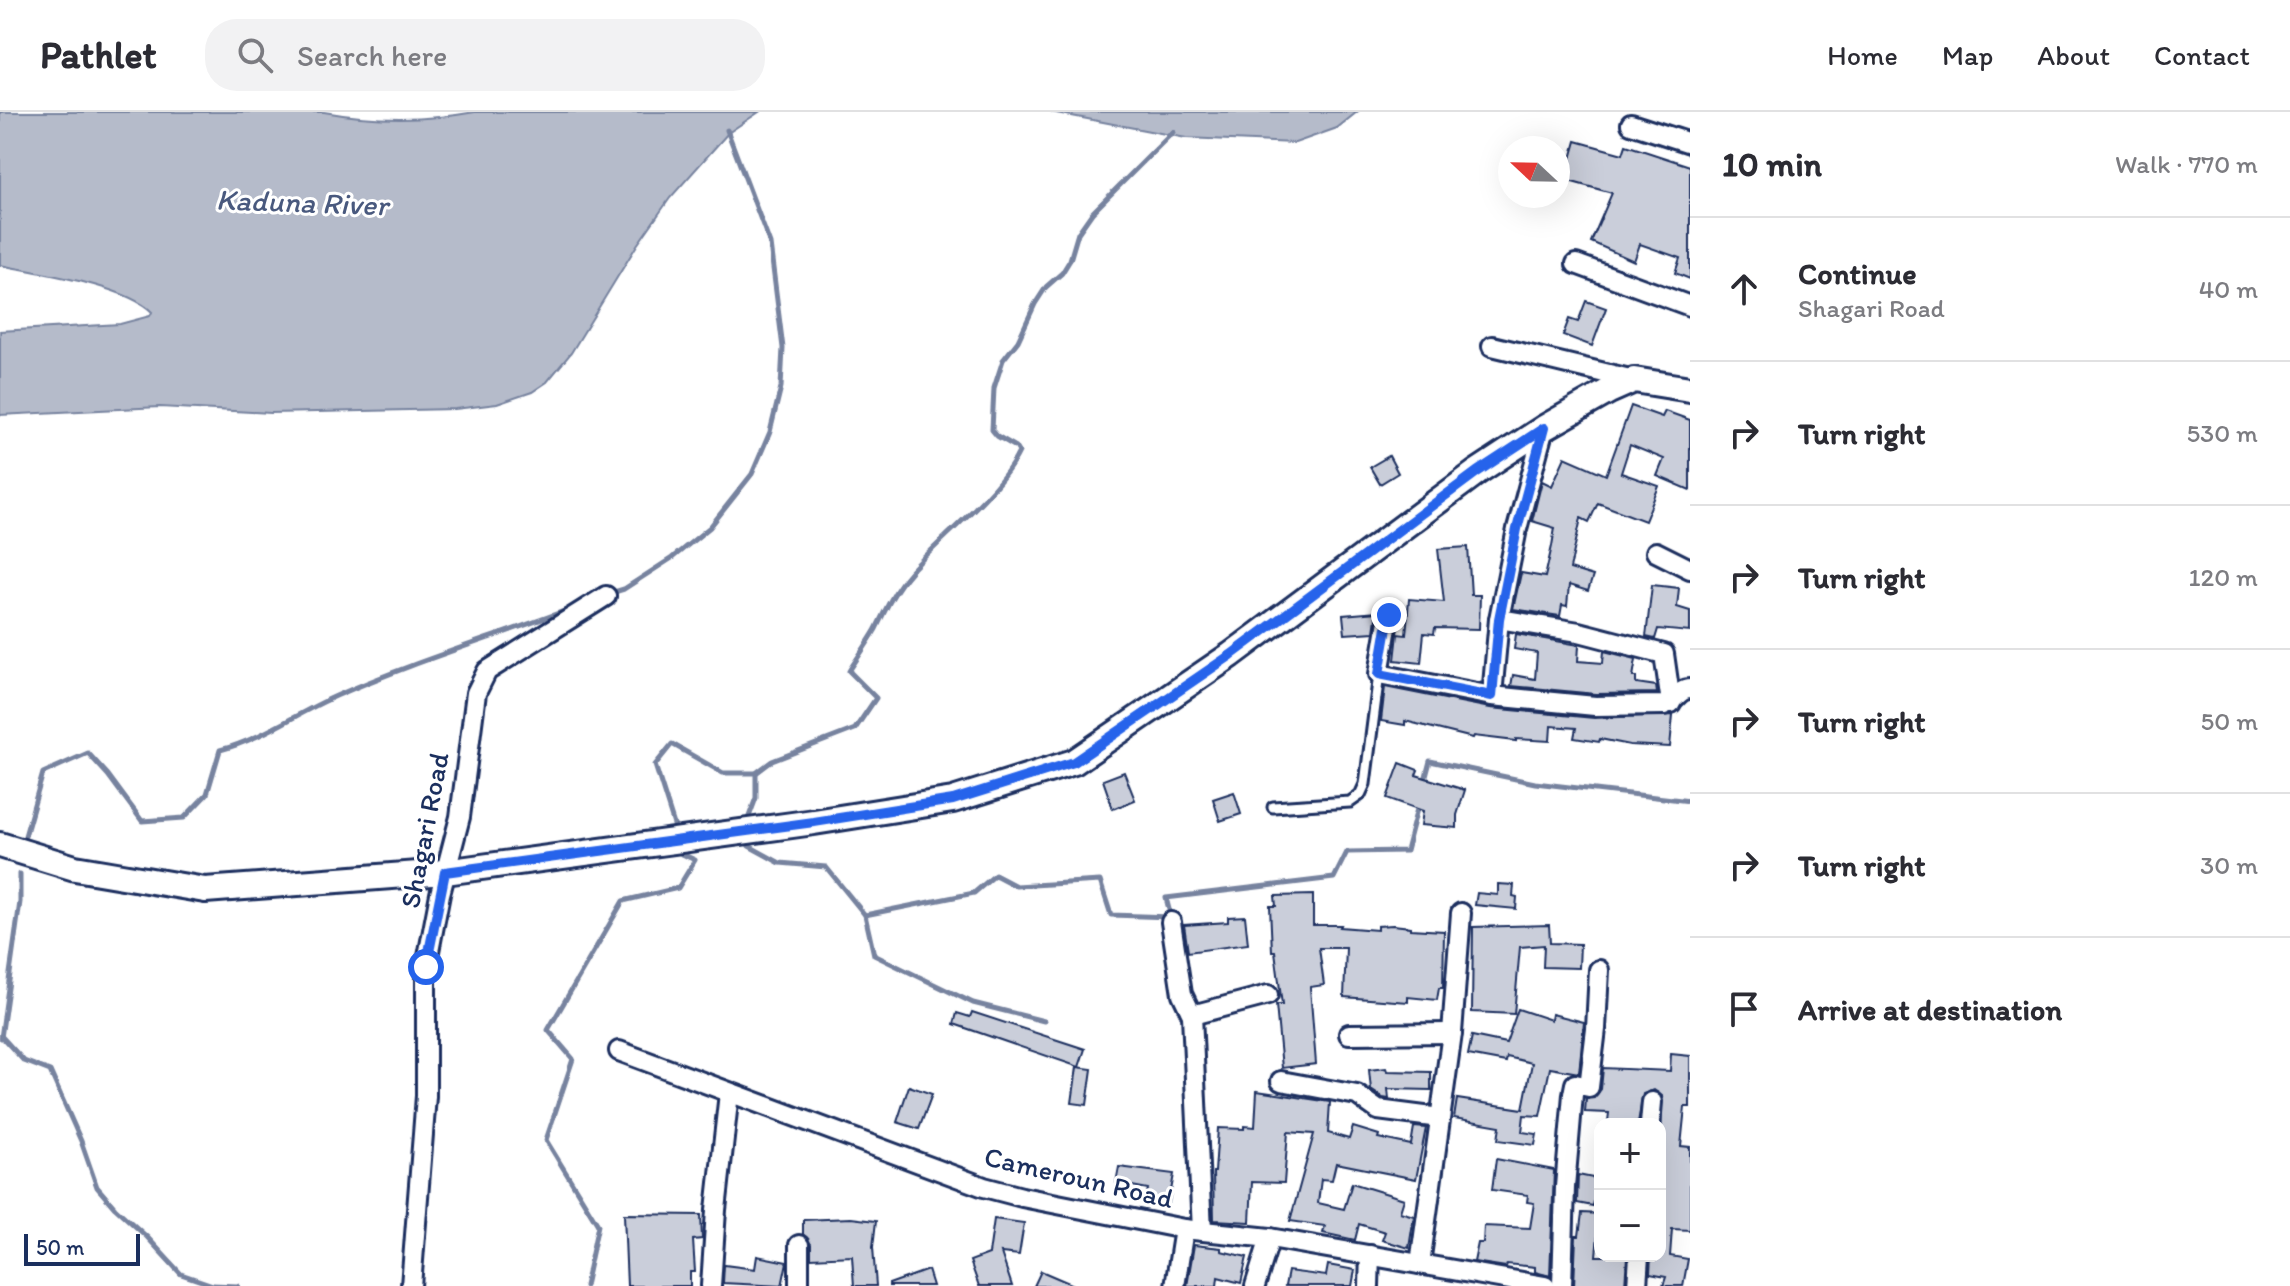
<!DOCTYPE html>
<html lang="en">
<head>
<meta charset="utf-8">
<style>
	:root { --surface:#fff; --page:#f2f2f3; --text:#2b2b33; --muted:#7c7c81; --line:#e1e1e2 }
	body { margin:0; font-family:Itim,sans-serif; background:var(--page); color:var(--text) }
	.controls { position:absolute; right:24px; bottom:24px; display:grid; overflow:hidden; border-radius:16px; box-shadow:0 8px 32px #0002 }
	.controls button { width:72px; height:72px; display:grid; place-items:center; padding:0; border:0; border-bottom:2px solid var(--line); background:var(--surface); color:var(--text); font:40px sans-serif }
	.compass { position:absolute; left:1498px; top:24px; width:72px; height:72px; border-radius:50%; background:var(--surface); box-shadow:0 8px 32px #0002; rotate:292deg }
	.scale { position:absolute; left:24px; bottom:20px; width:116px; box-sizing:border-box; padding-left:8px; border:4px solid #1b2f5e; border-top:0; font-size:22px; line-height:28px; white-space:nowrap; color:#1b2f5e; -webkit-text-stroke:6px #fff; paint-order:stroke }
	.stop { position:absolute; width:24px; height:24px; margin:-18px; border:6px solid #2563eb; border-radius:50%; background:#fff }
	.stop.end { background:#2563eb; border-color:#fff; box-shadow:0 2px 8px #0008 }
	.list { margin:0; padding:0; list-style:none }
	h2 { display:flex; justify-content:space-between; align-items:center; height:104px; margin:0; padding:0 32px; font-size:34px }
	h2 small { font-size:26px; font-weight:400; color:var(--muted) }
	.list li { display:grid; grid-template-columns:52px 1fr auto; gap:24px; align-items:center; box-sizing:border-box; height:144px; padding:0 32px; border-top:2px solid var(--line) }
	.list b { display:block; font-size:30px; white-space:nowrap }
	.list p { margin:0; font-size:26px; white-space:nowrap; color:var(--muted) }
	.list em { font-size:26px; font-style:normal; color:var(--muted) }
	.icon { flex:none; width:44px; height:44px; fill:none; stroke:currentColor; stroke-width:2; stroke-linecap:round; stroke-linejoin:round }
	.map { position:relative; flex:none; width:1690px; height:1174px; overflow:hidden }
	header { display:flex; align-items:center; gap:48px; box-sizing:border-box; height:112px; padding:0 40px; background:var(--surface); border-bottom:2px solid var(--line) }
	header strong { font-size:38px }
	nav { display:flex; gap:44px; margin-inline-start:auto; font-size:28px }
	.search { width:560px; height:72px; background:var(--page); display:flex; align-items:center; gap:20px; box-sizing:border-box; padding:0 28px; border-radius:32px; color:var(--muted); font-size:30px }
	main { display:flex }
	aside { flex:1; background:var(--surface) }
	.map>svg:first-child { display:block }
</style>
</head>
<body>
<header>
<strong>Pathlet</strong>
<div class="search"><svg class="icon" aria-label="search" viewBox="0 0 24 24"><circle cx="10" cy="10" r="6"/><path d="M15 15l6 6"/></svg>Search here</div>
<nav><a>Home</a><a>Map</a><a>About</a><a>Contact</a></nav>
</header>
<main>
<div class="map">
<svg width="1690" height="1174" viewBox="0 0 1690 1174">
	<rect width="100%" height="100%" fill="#fff"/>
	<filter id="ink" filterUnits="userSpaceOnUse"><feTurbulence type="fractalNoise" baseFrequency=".0125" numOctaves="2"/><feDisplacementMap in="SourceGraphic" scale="16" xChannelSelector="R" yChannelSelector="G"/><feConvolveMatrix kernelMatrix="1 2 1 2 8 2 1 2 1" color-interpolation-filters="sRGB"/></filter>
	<g filter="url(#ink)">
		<!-- water -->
		<g fill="#b5bbca" stroke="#77839f" stroke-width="2">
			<path d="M0 0H324C373 9 426 9 475 0H759L728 21 670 86 637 133 571 241 547 270 532 280 497 292 455 297 271 301 160 295 0 303V219L120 212 150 204 152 200C125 173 38 161 0 153Z"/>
			<path d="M1051 0H1357L1337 16 1295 31 1186 26Z"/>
		</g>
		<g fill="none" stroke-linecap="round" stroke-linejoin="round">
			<!-- stream -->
			<g stroke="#77839f" stroke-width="5">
				<path d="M611 481 624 477 672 446 710 415 752 362 770 320 781 275 783 236 770 132 727 18"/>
				<path d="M1424 672 1430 649 1535 671 1690 689"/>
				<path d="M747 710 756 686V661"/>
				<path d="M675 716 655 653 672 632 723 661H756L772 649 855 617 876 586 849 559C858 545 868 531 876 517 886 496 895 477 911 459 942 425 1000 380 1019 340L1016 335 997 324 992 318 994 276 1003 248 1018 229 1035 192 1046 175 1062 161 1070 148 1078 121 1092 101 1173 20"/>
				<path d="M25 724 43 661 88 641 108 663 142 709 184 706 207 682 220 638C262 627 297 601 336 584 413 550 493 526 572 496"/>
				<path d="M749 734 780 751 826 755 865 803 874 843 973 891 1044 909"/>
				<path d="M865 803 974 781 995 763 1016 774 1100 769 1111 803 1171 805 1166 786 1334 766 1347 740 1406 739 1418 693"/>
				<path d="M2 925 24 949 50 959 81 1029 97 1075 115 1096 147 1125 181 1162 213 1173 238 1174"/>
				<path d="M1 926 20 790V762"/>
				<path d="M585 1174 598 1113 546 1028 573 947 548 918 623 789 678 776 695 748 680 741"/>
			</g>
		</g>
		<!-- building -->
		<g fill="#caceda" stroke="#1b2f5e" stroke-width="2">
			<path d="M1576 29 1623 42 1626 33 1690 54V167L1675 161 1680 146 1640 132 1634 149 1591 130 1612 81 1565 68Z"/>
			<path d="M1586 189 1606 196 1592 234 1563 223 1569 207 1578 210Z"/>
			<path d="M1631 294 1662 305 1665 299 1690 308V378L1657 364 1664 347 1630 333 1621 361 1659 374 1645 409 1598 391 1589 410 1581 406 1570 457 1593 464 1588 479 1569 473 1567 494 1562 493 1560 504 1513 497 1521 461 1545 465 1552 434 1555 416 1532 409 1542 369 1552 374 1565 345 1606 363Z"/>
			<path d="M1389 344 1398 361 1380 372 1370 355Z"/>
			<path d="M1468 435 1471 483H1480L1479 517 1435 516 1434 522 1424 521 1421 551 1395 548 1398 522 1406 523 1409 487 1444 490 1438 437Z"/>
			<path d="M1652 473 1679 476 1677 495 1690 499V520L1658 517 1655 527 1646 525Z"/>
			<path d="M1377 500 1374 520 1345 522 1343 503Z"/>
			<path d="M1516 522 1579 533 1578 549 1603 551 1604 539 1636 547 1633 565H1636V571L1656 574 1657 581 1596 582 1511 574 1513 563 1535 567 1537 541 1514 537Z"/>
			<path d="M1385 575 1490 596 1594 606 1673 603 1670 635 1630 633 1600 627 1599 630 1574 626 1576 616 1551 614 1550 629 1516 627V629L1474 624 1473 626 1405 609V613L1381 609Z"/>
			<path d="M1400 651 1418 658 1416 663 1465 678 1457 703V716L1421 713 1423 699 1387 686Z"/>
			<path d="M1124 660 1135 688 1113 697 1103 668Z"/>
			<path d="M1234 680 1241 702 1220 709 1213 687Z"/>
			<path d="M1498 772 1514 773 1513 784 1517 785 1516 797 1475 793 1477 781 1498 783Z"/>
			<path d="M1313 783V813H1341L1340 815 1377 818V814L1393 813 1410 815V817L1444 819 1443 876H1439L1437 888 1408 885V890L1344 885 1346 836H1319L1324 873 1310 875 1316 952 1282 956 1276 893H1282L1275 839H1272L1270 794H1276L1275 784Z"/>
			<path d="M1245 804 1248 832 1188 840 1184 813 1228 810V805Z"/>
			<path d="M1549 813 1550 831 1580 832 1579 856 1543 855 1544 833 1520 835 1514 902 1472 900 1473 815Z"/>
			<path d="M1518 897 1551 908 1552 902 1584 910 1579 961 1550 956 1540 1004 1524 1003 1522 1020 1537 1022 1535 1033 1498 1028 1500 1014 1454 1006 1457 987 1523 997 1532 951 1507 945 1506 950 1468 943 1472 924 1506 931Z"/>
			<path d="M972 900 1085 937 1079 955 954 912 957 901 970 905Z"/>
			<path d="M1671 942 1690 944V995H1685L1681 1034 1690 1035V1118L1672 1117 1670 1144 1688 1147 1683 1174H1663L1666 1165 1650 1162 1651 1144H1660L1662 984 1654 978 1643 982 1638 1011 1608 1009 1609 1001 1585 1000 1586 987 1594 986 1601 977 1603 956 1670 959Z"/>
			<path d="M1077 955 1092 957 1087 993 1072 991Z"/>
			<path d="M1386 956 1387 959 1431 960V978L1388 977 1389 987 1383 986 1371 978 1369 958Z"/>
			<path d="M909 974 932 982 919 1017 897 1010Z"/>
			<path d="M1257 979 1330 990 1328 1021 1349 1027 1353 1015 1379 1023 1378 1026 1411 1033 1414 1015 1426 1016 1416 1067 1336 1051 1332 1068 1321 1067 1318 1091 1344 1097 1352 1071 1404 1087 1400 1100 1414 1104 1409 1136 1382 1128 1385 1120 1359 1112 1355 1128 1323 1121 1325 1114 1290 1109 1314 1022 1288 1020 1284 1071 1252 1070 1250 1110 1214 1108 1213 1060H1215L1218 1016 1244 1017V1014L1255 1015Z"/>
			<path d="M1496 1047 1554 1058 1550 1164 1535 1160V1155L1507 1152 1506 1155 1474 1150 1478 1131H1483L1484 1114 1530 1116 1534 1091 1527 1090 1528 1083 1492 1078Z"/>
			<path d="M1119 1055 1174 1062 1169 1090 1146 1086 1148 1077 1116 1071Z"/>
			<path d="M1578 1063 1598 1067 1593 1094 1577 1091Z"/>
			<path d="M1582 1101 1600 1102 1596 1144H1627L1625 1174H1574L1576 1124H1579Z"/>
			<path d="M624 1102 701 1103 702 1127 693 1128 695 1160H690V1174H627Z"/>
			<path d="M851 1106 876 1109 873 1135 876 1174H854L852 1144 811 1146V1132L803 1122V1108Z"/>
			<path d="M994 1107 1024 1111 1019 1143 1001 1141 1012 1174H979L970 1149 989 1142Z"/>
			<path d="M1194 1133 1221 1136V1139L1247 1145 1241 1171 1218 1165 1217 1174H1187Z"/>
			<path d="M757 1144 787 1150 782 1174 723 1171 724 1153 755 1157Z"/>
			<path d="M1328 1153 1355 1158 1352 1174H1285L1288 1159 1326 1164Z"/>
			<path d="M928 1158 933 1174H889V1172Z"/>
			<path d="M1041 1159 1076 1174H1034Z"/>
		</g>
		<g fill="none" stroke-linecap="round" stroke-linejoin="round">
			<defs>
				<path id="service" d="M1273 695 1350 690 1360 683 1365 672 1379 562"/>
				<g id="minor">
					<path d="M1631 12 1690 31"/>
					<path d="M1576 152 1690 194"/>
					<path d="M1492 234 1634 268"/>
					<path d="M1656 440 1690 457"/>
					<path d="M1389 503 1379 562 1492 584 1595 594 1664 593C1675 590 1678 577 1690 577"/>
					<path d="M1499 507 1579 520 1664 542 1671 591"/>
					<path d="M1492 584 1499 507 1517 417 1544 316"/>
					<path d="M1171 810 1182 882 1192 903 1202 1119"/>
					<path d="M1192 903 1268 883"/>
					<path d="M1349 922 1452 921"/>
					<path d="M619 939 984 1075 1022 1085 1184 1117 1270 1126 1545 1174"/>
					<path d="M1281 969 1357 983 1378 998 1440 1006"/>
					<path d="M1650 1012 1652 990"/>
					<path d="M1420 1152 1452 921 1461 801"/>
					<path d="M411 1174 426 984V855L440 782 460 705 476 581 487 559 606 484"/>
					<path d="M711 1174 716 1098 729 981"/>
					<path d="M799 1174V1133"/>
					<path d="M1175 1174 1184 1117"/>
					<path d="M1255 1174 1270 1126"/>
					<path d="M1369 1174 1370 1143"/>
					<path d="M1562 1174 1565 1075 1573 982 1575 972 1589 975 1596 917 1599 858"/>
					<path d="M1637 1174 1639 1144"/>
				</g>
				<path id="tertiary" d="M0 733 75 756 205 778 445 760 814 710 953 688 1074 650 1231 543 1477 360 1544 316 1609 279 1634 268 1690 277"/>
			</defs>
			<!-- service casing -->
			<use href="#service" stroke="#1b2f5e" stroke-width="15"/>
			<!-- minor casing -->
			<use href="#minor" stroke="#1b2f5e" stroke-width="24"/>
			<!-- tertiary casing -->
			<use href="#tertiary" stroke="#1b2f5e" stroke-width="30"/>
			<!-- service -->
			<use href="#service" stroke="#fff" stroke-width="9"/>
			<!-- minor -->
			<use href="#minor" stroke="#fff" stroke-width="18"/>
			<!-- tertiary -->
			<use href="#tertiary" stroke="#fff" stroke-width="24"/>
		</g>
	</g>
	<g fill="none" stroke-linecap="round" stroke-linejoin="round" filter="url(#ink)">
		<!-- route -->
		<path stroke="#2563eb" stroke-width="10" d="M426 855 445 760 814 710 953 688 1074 650 1231 543 1477 360 1544 316 1517 417 1499 507 1492 584 1379 562 1389 503"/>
	</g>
	<g text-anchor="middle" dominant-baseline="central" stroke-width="6" stroke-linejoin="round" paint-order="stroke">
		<!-- street labels -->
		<g font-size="28" fill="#1b2f5e" stroke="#fff">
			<text transform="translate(424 718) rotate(-79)">Shagari Road</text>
			<text transform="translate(1079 1065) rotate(13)">Cameroun Road</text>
		</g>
		<!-- water labels -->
		<g font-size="30" font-style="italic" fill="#49597e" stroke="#fff">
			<text transform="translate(302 90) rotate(2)">Kaduna River</text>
		</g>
	</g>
</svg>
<div class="controls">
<button>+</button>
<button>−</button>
</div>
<svg class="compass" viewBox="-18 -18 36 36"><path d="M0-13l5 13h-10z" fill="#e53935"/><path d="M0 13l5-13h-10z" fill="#7c7c81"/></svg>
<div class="scale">50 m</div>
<div class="stop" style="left:426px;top:855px"></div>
<div class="stop end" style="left:1389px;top:503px"></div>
</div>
<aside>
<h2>10 min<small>Walk · 770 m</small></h2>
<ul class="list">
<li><svg class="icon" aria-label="ahead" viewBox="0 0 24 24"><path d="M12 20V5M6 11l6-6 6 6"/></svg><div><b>Continue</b><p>Shagari Road</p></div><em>40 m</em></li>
<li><svg class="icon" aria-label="right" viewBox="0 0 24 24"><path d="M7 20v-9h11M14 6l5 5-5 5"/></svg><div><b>Turn right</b></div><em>530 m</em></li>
<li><svg class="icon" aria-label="right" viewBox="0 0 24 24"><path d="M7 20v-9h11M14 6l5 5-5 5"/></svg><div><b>Turn right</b></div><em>120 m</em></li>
<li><svg class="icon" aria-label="right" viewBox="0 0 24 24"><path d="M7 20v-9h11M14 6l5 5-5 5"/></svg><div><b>Turn right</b></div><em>50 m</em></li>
<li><svg class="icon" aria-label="right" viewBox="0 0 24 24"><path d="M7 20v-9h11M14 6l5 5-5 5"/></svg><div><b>Turn right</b></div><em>30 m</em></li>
<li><svg class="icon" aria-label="arrive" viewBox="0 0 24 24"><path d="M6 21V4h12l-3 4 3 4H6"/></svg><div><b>Arrive at destination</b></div></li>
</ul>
</aside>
</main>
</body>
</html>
